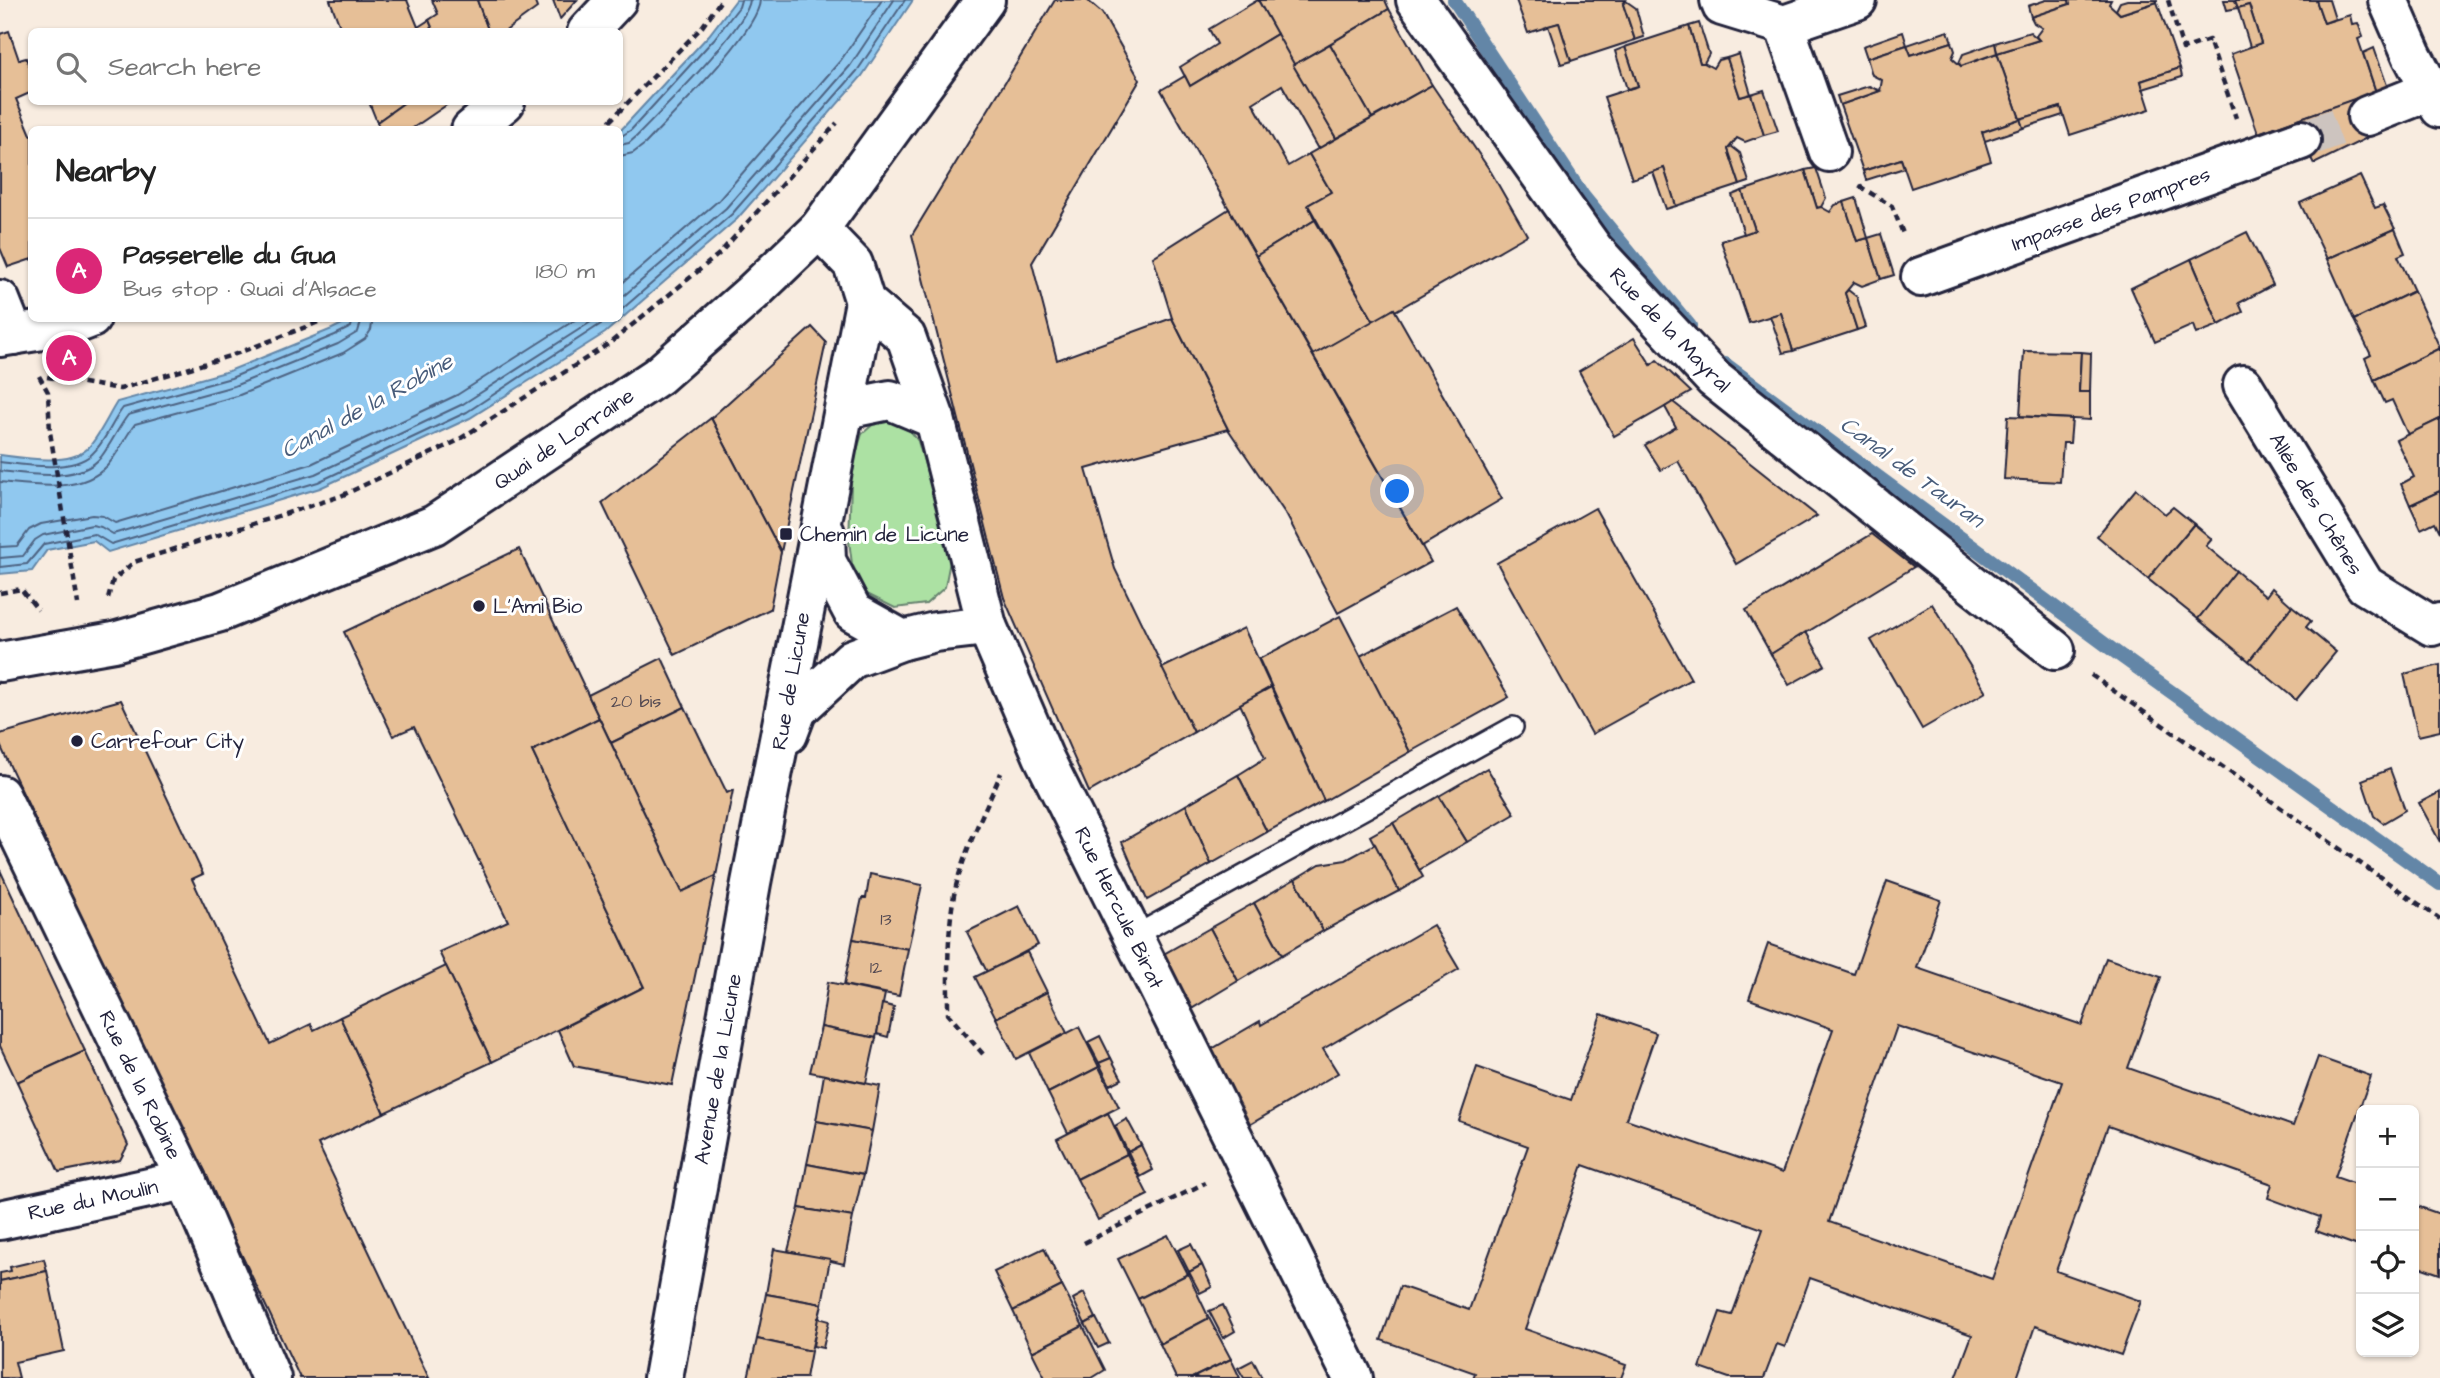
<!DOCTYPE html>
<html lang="en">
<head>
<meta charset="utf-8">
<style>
	:root { --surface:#fff; --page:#f6f6f6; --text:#222; --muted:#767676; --line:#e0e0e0; --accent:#db2777 }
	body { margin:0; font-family:"Architects Daughter",sans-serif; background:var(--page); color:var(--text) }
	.controls { position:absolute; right:21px; bottom:21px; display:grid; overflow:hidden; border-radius:10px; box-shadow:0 2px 5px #0004 }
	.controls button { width:63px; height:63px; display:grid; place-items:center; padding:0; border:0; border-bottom:2px solid var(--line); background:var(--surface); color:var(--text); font:35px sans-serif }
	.you { position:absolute; left:1398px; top:492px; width:24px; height:24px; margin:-18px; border:5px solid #fff; border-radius:50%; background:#1a73e8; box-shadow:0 0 0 10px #1a73e833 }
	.badge { display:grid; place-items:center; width:46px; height:46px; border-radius:50%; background:var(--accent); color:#fff; font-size:23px; font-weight:700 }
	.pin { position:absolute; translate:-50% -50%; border:4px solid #fff; box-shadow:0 2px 7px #0006 }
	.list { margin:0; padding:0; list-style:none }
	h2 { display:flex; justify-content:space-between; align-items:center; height:91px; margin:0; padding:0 28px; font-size:30px }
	h2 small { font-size:23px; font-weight:400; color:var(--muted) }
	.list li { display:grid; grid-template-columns:46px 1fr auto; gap:21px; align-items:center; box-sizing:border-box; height:105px; padding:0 28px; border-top:2px solid var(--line) }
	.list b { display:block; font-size:26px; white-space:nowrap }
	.list p { margin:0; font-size:23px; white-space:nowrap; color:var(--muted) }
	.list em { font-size:23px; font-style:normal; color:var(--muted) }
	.icon { flex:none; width:38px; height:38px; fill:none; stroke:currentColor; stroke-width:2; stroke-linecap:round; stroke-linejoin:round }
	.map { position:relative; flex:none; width:2440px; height:1378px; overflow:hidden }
	.search { position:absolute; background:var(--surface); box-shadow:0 2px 5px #0004; left:28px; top:28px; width:595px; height:77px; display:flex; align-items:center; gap:18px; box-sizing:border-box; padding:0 24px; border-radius:10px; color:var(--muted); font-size:26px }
	.panel { position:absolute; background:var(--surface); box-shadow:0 2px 5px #0004; left:28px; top:126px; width:595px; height:196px; border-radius:10px }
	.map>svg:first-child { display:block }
</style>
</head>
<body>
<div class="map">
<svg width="2440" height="1378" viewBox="0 0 2440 1378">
	<rect width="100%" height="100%" fill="#f8ece0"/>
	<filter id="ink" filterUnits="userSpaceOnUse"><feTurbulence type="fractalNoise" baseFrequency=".0143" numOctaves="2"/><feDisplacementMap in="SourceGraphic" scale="14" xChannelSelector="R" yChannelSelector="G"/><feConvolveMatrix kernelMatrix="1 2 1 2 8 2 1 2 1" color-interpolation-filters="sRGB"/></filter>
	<g filter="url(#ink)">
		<!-- green -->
		<path fill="#ace1a3" stroke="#67826f" stroke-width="2" d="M878 420C900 420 905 422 918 441L951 556 945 587 926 604 895 608 867 594 852 564 849 541 851 483 856 453 862 434Z"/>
		<!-- water -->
		<path fill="#90c8ef" stroke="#6486a7" stroke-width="2" d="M736 0H913L862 76 737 219 605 333 470 418 320 488 108 552 94 541 47 550 32 571 0 574V455C23 458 69 466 87 449 99 437 108 416 117 402L229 371 332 329 352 319 620 318V131L709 35Z"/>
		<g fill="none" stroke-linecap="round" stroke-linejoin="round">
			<!-- shore -->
			<g stroke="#4e6483" stroke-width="2">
				<path d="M620 137 631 130 714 39 739 7 741 0"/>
				<path d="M620 145 629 143 637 136C659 113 748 26 750 0"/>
				<path d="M620 156 633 153 645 144C669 118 759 31 760 0"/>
				<path d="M620 285 719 200 841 60 882 0"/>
				<path d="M620 299 726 208 850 66 894 0"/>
				<path d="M620 311 732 214 857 71 905 0"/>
				<path d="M0 462C26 465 71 473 92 454 105 442 112 422 123 408L231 378 335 335 351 327 353 318"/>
				<path d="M0 471C29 474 80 483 101 457 111 444 118 428 128 415L234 386 338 344 358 332 362 318"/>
				<path d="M0 482C33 485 81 494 107 466 118 454 125 437 135 424L237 396 343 353 365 339 371 330 373 318"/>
				<path d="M0 547 17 546 29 530 41 524 92 515 103 516 115 523 311 464 457 395 578 318"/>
				<path d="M0 558 23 556 35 540 43 535 92 525 101 527 113 534 315 474 463 404 597 318"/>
				<path d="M0 567 27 564 44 544 94 534 111 544 318 482 467 412 610 318"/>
			</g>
			<!-- stream -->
			<g stroke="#6486a7" stroke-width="14">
				<path d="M1454 0 1584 197 1690 326"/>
				<path d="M1725 364 2121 656 2440 884"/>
			</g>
		</g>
		<!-- building -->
		<g fill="#e6bf97" stroke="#22223b" stroke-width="2" fill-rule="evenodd">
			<path d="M330 0H407L418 27 429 20 434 32H342Z"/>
			<path d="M432 0H477L489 32H434L429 20 438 14Z"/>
			<path d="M477 0H534L537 8 504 32H489Z"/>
			<path d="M553 0H577L560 19Z"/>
			<path d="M1055 0H1087L1102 13 1140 80 1032 263 1057 360 1172 318 1228 429 1086 469 1115 569 1194 732 1089 792 1004 598 912 235Z"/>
			<path d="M1258 0H1385L1389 9 1293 65Z"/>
			<path d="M1258 0 1277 34 1190 86 1180 67 1217 44 1209 29Z"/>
			<path d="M1516 0H1626L1623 4 1635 40 1571 61 1559 23 1528 33Z"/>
			<path d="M2046 0H2069L2070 4 2031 17 2028 6Z"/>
			<path d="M2069 0H2111L2109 4 2120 14 2157 2 2180 68 2141 81 2150 109 2070 135 2061 107 2020 119 1997 53 2039 40 2036 36 2042 28 2034 23 2031 17 2070 4Z"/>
			<path d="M2127 0H2157V2L2120 14 2116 10 2120 2Z"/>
			<path d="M2224 0H2235L2238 8 2227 10Z"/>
			<path d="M2235 0H2316L2324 23 2350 15 2352 24 2358 23 2363 37 2358 39 2376 92 2258 133 2231 54 2261 43 2249 5 2238 8Z"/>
			<path d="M2316 0H2329L2335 19 2324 23Z"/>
			<path d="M1626 1 1636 8 1644 37 1635 40 1623 4Z"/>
			<path d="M2249 5 2261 43 2250 47 2238 8Z"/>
			<path d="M1389 9 1432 85 1372 118 1330 44Z"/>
			<path d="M1559 23 1571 61 1561 64 1548 26Z"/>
			<path d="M1699 23 1709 54 1704 63H1700L1689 26Z"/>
			<path d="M1689 26 1700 63H1704L1713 68 1718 60 1727 58 1740 97 1751 94 1764 135 1745 142 1737 138 1728 149 1740 185 1676 206 1664 168 1632 179 1604 97 1638 86 1625 47Z"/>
			<path d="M9 31 19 60 26 58 32 74V92L16 99 32 137V259L8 267 0 248V34Z"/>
			<path d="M1948 31 1952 42 1911 55 1907 45Z"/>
			<path d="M1903 32 1907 45 1867 58 1863 46Z"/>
			<path d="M2030 32 2039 40 1997 53 1995 43Z"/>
			<path d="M1277 34 1336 138 1318 149 1282 85 1253 103 1288 166 1309 154 1331 192 1308 205 1315 220 1256 256 1161 90 1185 76 1190 86Z"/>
			<path d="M1952 42 1955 51 1952 58 1961 66 1997 53 2020 119 1982 132 1991 161 1911 188 1901 159 1863 171 1840 105 1880 91 1882 80 1872 75 1867 58 1907 45 1911 55Z"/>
			<path d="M1995 43 1997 53 1961 66 1959 63 1963 54Z"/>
			<path d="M1330 44 1372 118 1336 138 1293 65Z"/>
			<path d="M1625 47 1638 86 1627 89 1615 51Z"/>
			<path d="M2374 48 2388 88 2376 92 2363 53Z"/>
			<path d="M1739 54 1751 94 1740 97 1727 58Z"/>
			<path d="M2180 68 2182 77 2143 89 2141 81Z"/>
			<path d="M1432 85 1491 172 1527 235 1395 311 1394 309 1374 322 1308 205 1331 192 1309 154Z"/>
			<path d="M1869 86 1880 91 1840 105 1837 96Z"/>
			<path d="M1764 90 1778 131 1764 135 1751 94Z"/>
			<path d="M2357 98 2375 134 2314 164 2292 121Z"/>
			<path d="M369 102H405L377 122Z"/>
			<path d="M405 102H447L448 104 410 130H380L377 122Z"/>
			<path d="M2061 107 2063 115 2023 128 2020 119Z"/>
			<path d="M2020 119 2023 128 1985 141 1982 132Z"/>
			<path d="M1731 146 1740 153 1749 182 1740 185 1728 149Z"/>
			<path d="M1901 159 1904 168 1866 180 1863 171Z"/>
			<path d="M1664 168 1676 206 1666 209 1653 172Z"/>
			<path d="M1816 168 1826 198 1821 207 1817 208 1805 170Z"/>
			<path d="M1805 170 1817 208 1821 207 1830 212 1835 205 1844 202 1857 241 1868 238 1881 279 1862 286 1854 282 1845 293 1857 330 1793 351 1781 313 1749 323 1721 241 1755 230 1742 191Z"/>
			<path d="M2360 176 2375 208 2383 205 2395 229 2327 259 2300 203Z"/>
			<path d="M1742 191 1755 230 1744 234 1732 195Z"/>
			<path d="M1856 198 1868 238 1857 241 1844 202Z"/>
			<path d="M1229 209 1431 562 1338 613 1287 516 1228 429 1172 318 1153 257Z"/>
			<path d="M1315 220 1374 322 1313 355 1256 256Z"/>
			<path d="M2395 229 2405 253 2398 256 2414 291 2354 320 2327 259Z"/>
			<path d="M2247 232 2273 285 2239 303 2243 312 2219 325 2191 259Z"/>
			<path d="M1881 234 1894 275 1881 279 1868 238Z"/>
			<path d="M2191 259 2219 325 2196 334 2193 325 2155 342 2131 288Z"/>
			<path d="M1848 290 1857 297 1866 327 1857 330 1845 293Z"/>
			<path d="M2414 291 2440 348 2374 380 2365 358 2371 355 2354 320Z"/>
			<path d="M1394 309 1502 499 1422 546 1313 355Z"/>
			<path d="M1781 313 1793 351 1783 353 1770 316Z"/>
			<path d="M812 327 826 342 781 552 711 418Z"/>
			<path d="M1634 338 1651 365 1657 360 1691 392 1614 436 1579 371Z"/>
			<path d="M2440 348V419L2408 435 2392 400 2385 403 2374 380Z"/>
			<path d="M2024 351 2081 352 2079 392H2090V420L2020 416Z"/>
			<path d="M2081 352 2091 353 2090 392H2079Z"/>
			<path d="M1673 402 1817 516 1736 564 1678 461 1661 470 1645 445 1676 427 1665 407Z"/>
			<path d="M2008 416 2072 419 2070 443H2063L2060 482 2004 479Z"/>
			<path d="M711 418 781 552 770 609 675 655 602 503Z"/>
			<path d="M2440 419V491L2410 505 2401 484 2414 477 2396 440Z"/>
			<path d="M2136 489 2165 514 2173 507 2194 524 2148 579 2097 536Z"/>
			<path d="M2440 491V532L2435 522 2421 529 2410 505Z"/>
			<path d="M1595 508 1691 679 1592 734 1497 563Z"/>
			<path d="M2194 524 2212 539 2206 546 2236 571 2198 619 2148 579Z"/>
			<path d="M1872 534 1914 567 1771 654 1746 610Z"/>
			<path d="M519 549 599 718 532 751 644 987 492 1062 439 952 508 921 414 727 393 736 344 632Z"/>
			<path d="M2236 571 2266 596 2272 588 2292 606 2249 661 2198 619Z"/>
			<path d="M1932 604 1986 692 1922 729 1871 640Z"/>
			<path d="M1456 606 1509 697 1410 752 1360 656Z"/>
			<path d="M2292 606 2311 621 2306 627 2336 652 2296 700 2249 661Z"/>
			<path d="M1340 616 1410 752 1324 801 1259 659Z"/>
			<path d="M1244 628 1271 687 1194 732 1162 668Z"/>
			<path d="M1806 632 1825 665 1789 685 1771 654Z"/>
			<path d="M662 658 685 707 611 743 588 695Z"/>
			<path d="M2440 665V731L2418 736 2404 674Z"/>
			<path d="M1271 687 1324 801 1267 832 1238 775 1265 758 1240 704Z"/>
			<path d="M121 700 203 874 192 879 270 1044 311 1024 314 1030 340 1017 384 1113 318 1144 429 1378H300L0 745V734Z"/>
			<path d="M685 707 727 793 733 790 716 876 682 892 611 743Z"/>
			<path d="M599 718 682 892 716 876 672 1085 574 1066 558 1030 644 987 532 751Z"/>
			<path d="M1487 768 1515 814 1467 842 1439 796Z"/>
			<path d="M2390 769 2405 810 2383 823 2374 816 2362 780Z"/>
			<path d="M1238 775 1267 832 1211 864 1186 805Z"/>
			<path d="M2440 792V842L2419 803Z"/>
			<path d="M1439 796 1467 842 1419 870 1393 823Z"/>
			<path d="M1186 805 1211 864 1147 900 1122 842Z"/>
			<path d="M1393 823 1423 877 1399 891 1370 836Z"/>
			<path d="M1375 844 1399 891 1323 931 1295 879 1320 864 1346 860Z"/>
			<path d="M0 870 85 1051 17 1082 0 1046Z"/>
			<path d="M870 874 922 885 908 949 853 939 862 898H866Z"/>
			<path d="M1295 879 1323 931 1282 955 1254 903Z"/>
			<path d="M1887 881 1941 900 1917 968 2082 1025 2106 958 2161 977 2128 1068 2293 1126 2318 1057 2371 1076 2335 1177 2361 1186V1247L2316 1231 2320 1217 2268 1198 2272 1184 2108 1126 2056 1271 2141 1301 2121 1355 2035 1326 2017 1378H1956L1972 1335 1810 1278 1785 1347 1777 1344 1764 1378H1729L1700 1368 1720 1312 1732 1315 1763 1229 1583 1165 1525 1329 1626 1365 1621 1378H1473L1475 1373 1381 1340 1400 1286 1469 1310 1528 1146 1459 1121 1477 1067 1571 1100 1601 1014 1656 1033 1626 1119 1782 1173 1833 1029 1749 999 1768 944 1854 974ZM1897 1026 2062 1082 1992 1279 1829 1222Z"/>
			<path d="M1254 903 1282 955 1238 981 1210 928Z"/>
			<path d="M1019 906 1038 945 987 972 967 932Z"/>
			<path d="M1433 925 1459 969 1323 1049 1338 1073 1244 1128 1207 1052 1260 1021 1261 1025Z"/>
			<path d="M1210 928 1238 981 1188 1011 1162 955Z"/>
			<path d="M853 939 908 949 899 996 844 985Z"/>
			<path d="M1027 952 1047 992 996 1018 975 977Z"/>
			<path d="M446 966 492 1062 384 1113 340 1017Z"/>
			<path d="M828 982 885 994 876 1038 821 1027Z"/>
			<path d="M1047 992 1067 1033 1016 1059 996 1018Z"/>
			<path d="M882 1004 894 1007 888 1037 877 1034Z"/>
			<path d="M821 1027 876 1038 866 1083 810 1072Z"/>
			<path d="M1079 1027 1099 1067 1048 1093 1029 1053Z"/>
			<path d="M1100 1036 1111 1058 1099 1063 1088 1042Z"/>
			<path d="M85 1051 128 1145 120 1160 59 1172 17 1082Z"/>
			<path d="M1111 1058 1122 1079 1110 1085 1099 1063Z"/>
			<path d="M1099 1067 1119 1107 1068 1133 1048 1093Z"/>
			<path d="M824 1075 880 1086 872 1131 816 1121Z"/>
			<path d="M1108 1113 1127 1154 1077 1179 1057 1139Z"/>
			<path d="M1127 1119 1141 1145 1128 1152 1115 1126Z"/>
			<path d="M816 1121 872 1131 863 1175 807 1164Z"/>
			<path d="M1141 1145 1153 1170 1140 1177 1128 1152Z"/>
			<path d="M1127 1154 1148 1195 1098 1220 1077 1179Z"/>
			<path d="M807 1164 863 1175 853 1217 799 1208Z"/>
			<path d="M2414 1205 2440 1214V1274L2414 1265Z"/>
			<path d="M799 1208 853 1217 844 1264 788 1251Z"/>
			<path d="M1168 1235 1188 1274 1138 1299 1118 1259Z"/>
			<path d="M1191 1244 1202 1265 1189 1272 1178 1250Z"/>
			<path d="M1044 1248 1062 1286 1013 1311 994 1272Z"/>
			<path d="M774 1249 830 1259 822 1304 766 1294Z"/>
			<path d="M44 1259 47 1271 0 1281V1273L11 1271 10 1267Z"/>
			<path d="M1202 1265 1212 1287 1200 1293 1189 1272Z"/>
			<path d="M47 1271 64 1351 15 1362 19 1378H0V1281Z"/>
			<path d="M1188 1274 1209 1318 1160 1344 1138 1299Z"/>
			<path d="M1062 1286 1083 1326 1032 1352 1013 1311Z"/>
			<path d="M1084 1293 1096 1318 1085 1324 1073 1299Z"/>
			<path d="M766 1294 822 1304 811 1351 757 1339Z"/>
			<path d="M1223 1305 1235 1331 1223 1338 1209 1311Z"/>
			<path d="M818 1318 829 1321 823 1348 813 1346Z"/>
			<path d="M1096 1318 1109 1343 1098 1348 1085 1324Z"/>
			<path d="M1209 1318 1231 1359 1192 1378H1176L1160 1344Z"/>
			<path d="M1083 1326 1105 1370 1092 1378H1045L1032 1352Z"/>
			<path d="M757 1339 811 1351 806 1378H748Z"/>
			<path d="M1231 1359 1240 1378H1192Z"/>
			<path d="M1253 1360 1262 1378H1244L1238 1368Z"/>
		</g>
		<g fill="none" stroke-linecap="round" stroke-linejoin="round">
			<!-- minor-tunnel -->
			<path stroke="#cdc4bf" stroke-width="38" stroke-dasharray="38 19" stroke-linecap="butt" d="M2301 140 2367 116"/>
			<defs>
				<path id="service" d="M1134 936 1513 727"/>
				<g id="minor">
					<path d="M1416 0 1594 250 1714 379 2055 650"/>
					<path d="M1720 0 1722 6 1784 25 1829 152"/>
					<path d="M2388 0 2412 55 2440 108"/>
					<path d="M1784 25 1857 0"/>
					<path d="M587 32 617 0"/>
					<path d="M2367 116 2432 90"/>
					<path d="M471 130 505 102"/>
					<path d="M819 229 853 264 865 302 906 337 935 419 987 626 1043 756 1353 1378"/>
					<path d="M1921 277 2301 140"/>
					<path d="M0 300 14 335"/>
					<path d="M0 337 73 325 91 318"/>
					<path d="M2243 385 2365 585 2432 626 2440 623"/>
					<path d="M846 409 890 400 935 419"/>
					<path d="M825 533 826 561 853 612 903 640 935 632 987 626"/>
					<path d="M0 662 114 642 220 612 434 525 658 376 752 293 819 229 985 0"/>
					<path d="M788 734 797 710 852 659 903 640"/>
					<path d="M0 795 186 1180 271 1378"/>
					<path d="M0 1220 186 1180"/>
					<path d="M663 1378 751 883 865 302"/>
				</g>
			</defs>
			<!-- service casing -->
			<use href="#service" stroke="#22223b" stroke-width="24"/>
			<!-- minor casing -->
			<use href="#minor" stroke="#22223b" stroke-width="44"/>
			<!-- path -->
			<g stroke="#22223b" stroke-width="4.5" stroke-dasharray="7 5" stroke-linecap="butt">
				<path d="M2168 0 2183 49 2209 40 2236 118"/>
				<path d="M601 130 702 27 721 0"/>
				<path d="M1859 186 1892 206 1904 236"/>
				<path d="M39 376 48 392 50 432 78 604"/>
				<path d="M47 377 120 389 233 355 329 318"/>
				<path d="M0 593 21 589 38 610"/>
				<path d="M108 598 113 580 134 562 341 496 455 442 610 343 719 254 837 123"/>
				<path d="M2091 675 2440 919"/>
				<path d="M983 1054 948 1014C948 975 947 934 954 895 962 855 985 810 1001 773"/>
				<path d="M1084 1243 1205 1183"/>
			</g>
			<!-- service -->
			<use href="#service" stroke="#fff" stroke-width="19"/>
			<!-- minor -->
			<use href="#minor" stroke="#fff" stroke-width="38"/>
		</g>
	</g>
	<!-- markers -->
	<g fill="#22223b" stroke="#fff" stroke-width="2.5">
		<rect x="779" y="527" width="14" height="14" rx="3.5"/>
		<circle cx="479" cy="606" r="7"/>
		<circle cx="77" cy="741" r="7"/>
	</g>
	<g text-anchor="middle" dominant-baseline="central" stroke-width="6" stroke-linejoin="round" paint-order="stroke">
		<!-- number labels -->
		<g font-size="18" fill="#534952">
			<text x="636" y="701">20 bis</text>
			<text x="886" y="919">13</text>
			<text x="876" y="967">12</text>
		</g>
		<!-- street labels -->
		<g font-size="21" fill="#22223b" stroke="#fff">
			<text transform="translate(2111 209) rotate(-20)">Impasse des Pampres</text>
			<text transform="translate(1670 330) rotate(46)">Rue de la Mayral</text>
			<text transform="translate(564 439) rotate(-34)">Quai de Lorraine</text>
			<text transform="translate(2316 504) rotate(59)">Allée des Chênes</text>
			<text transform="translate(791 681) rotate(-80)">Rue de Licune</text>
			<text transform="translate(1119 908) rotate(64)">Rue Hercule Birat</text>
			<text transform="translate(718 1069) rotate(-80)">Avenue de la Licune</text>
			<text transform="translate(140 1085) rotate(64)">Rue de la Robine</text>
			<text transform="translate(93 1200) rotate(-12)">Rue du Moulin</text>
		</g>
		<!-- poi labels -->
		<g font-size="21" fill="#22223b" stroke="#fff" text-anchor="start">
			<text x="800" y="534">Chemin de Licune</text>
			<text x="493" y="606">L'Ami Bio</text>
			<text x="91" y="741">Carrefour City</text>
		</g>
		<!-- water labels -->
		<g font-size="23" font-style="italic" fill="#485c7a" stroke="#fff">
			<text transform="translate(367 406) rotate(-29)">Canal de la Robine</text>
			<text transform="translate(1912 472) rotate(36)">Canal de Tauran</text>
		</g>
	</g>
</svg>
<div class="controls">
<button>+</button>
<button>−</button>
<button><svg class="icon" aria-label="locate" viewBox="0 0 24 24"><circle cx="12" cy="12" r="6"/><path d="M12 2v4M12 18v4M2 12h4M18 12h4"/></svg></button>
<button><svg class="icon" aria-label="layers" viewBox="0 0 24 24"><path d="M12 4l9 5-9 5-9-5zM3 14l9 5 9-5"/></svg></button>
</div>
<div class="you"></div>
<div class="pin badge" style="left:69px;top:358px">A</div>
<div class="search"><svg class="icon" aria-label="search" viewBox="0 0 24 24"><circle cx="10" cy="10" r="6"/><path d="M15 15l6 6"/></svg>Search here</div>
<section class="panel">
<h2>Nearby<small></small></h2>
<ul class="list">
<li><span class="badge">A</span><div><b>Passerelle du Gua</b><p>Bus stop · Quai d'Alsace</p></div><em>180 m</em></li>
</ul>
</section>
</div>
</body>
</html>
